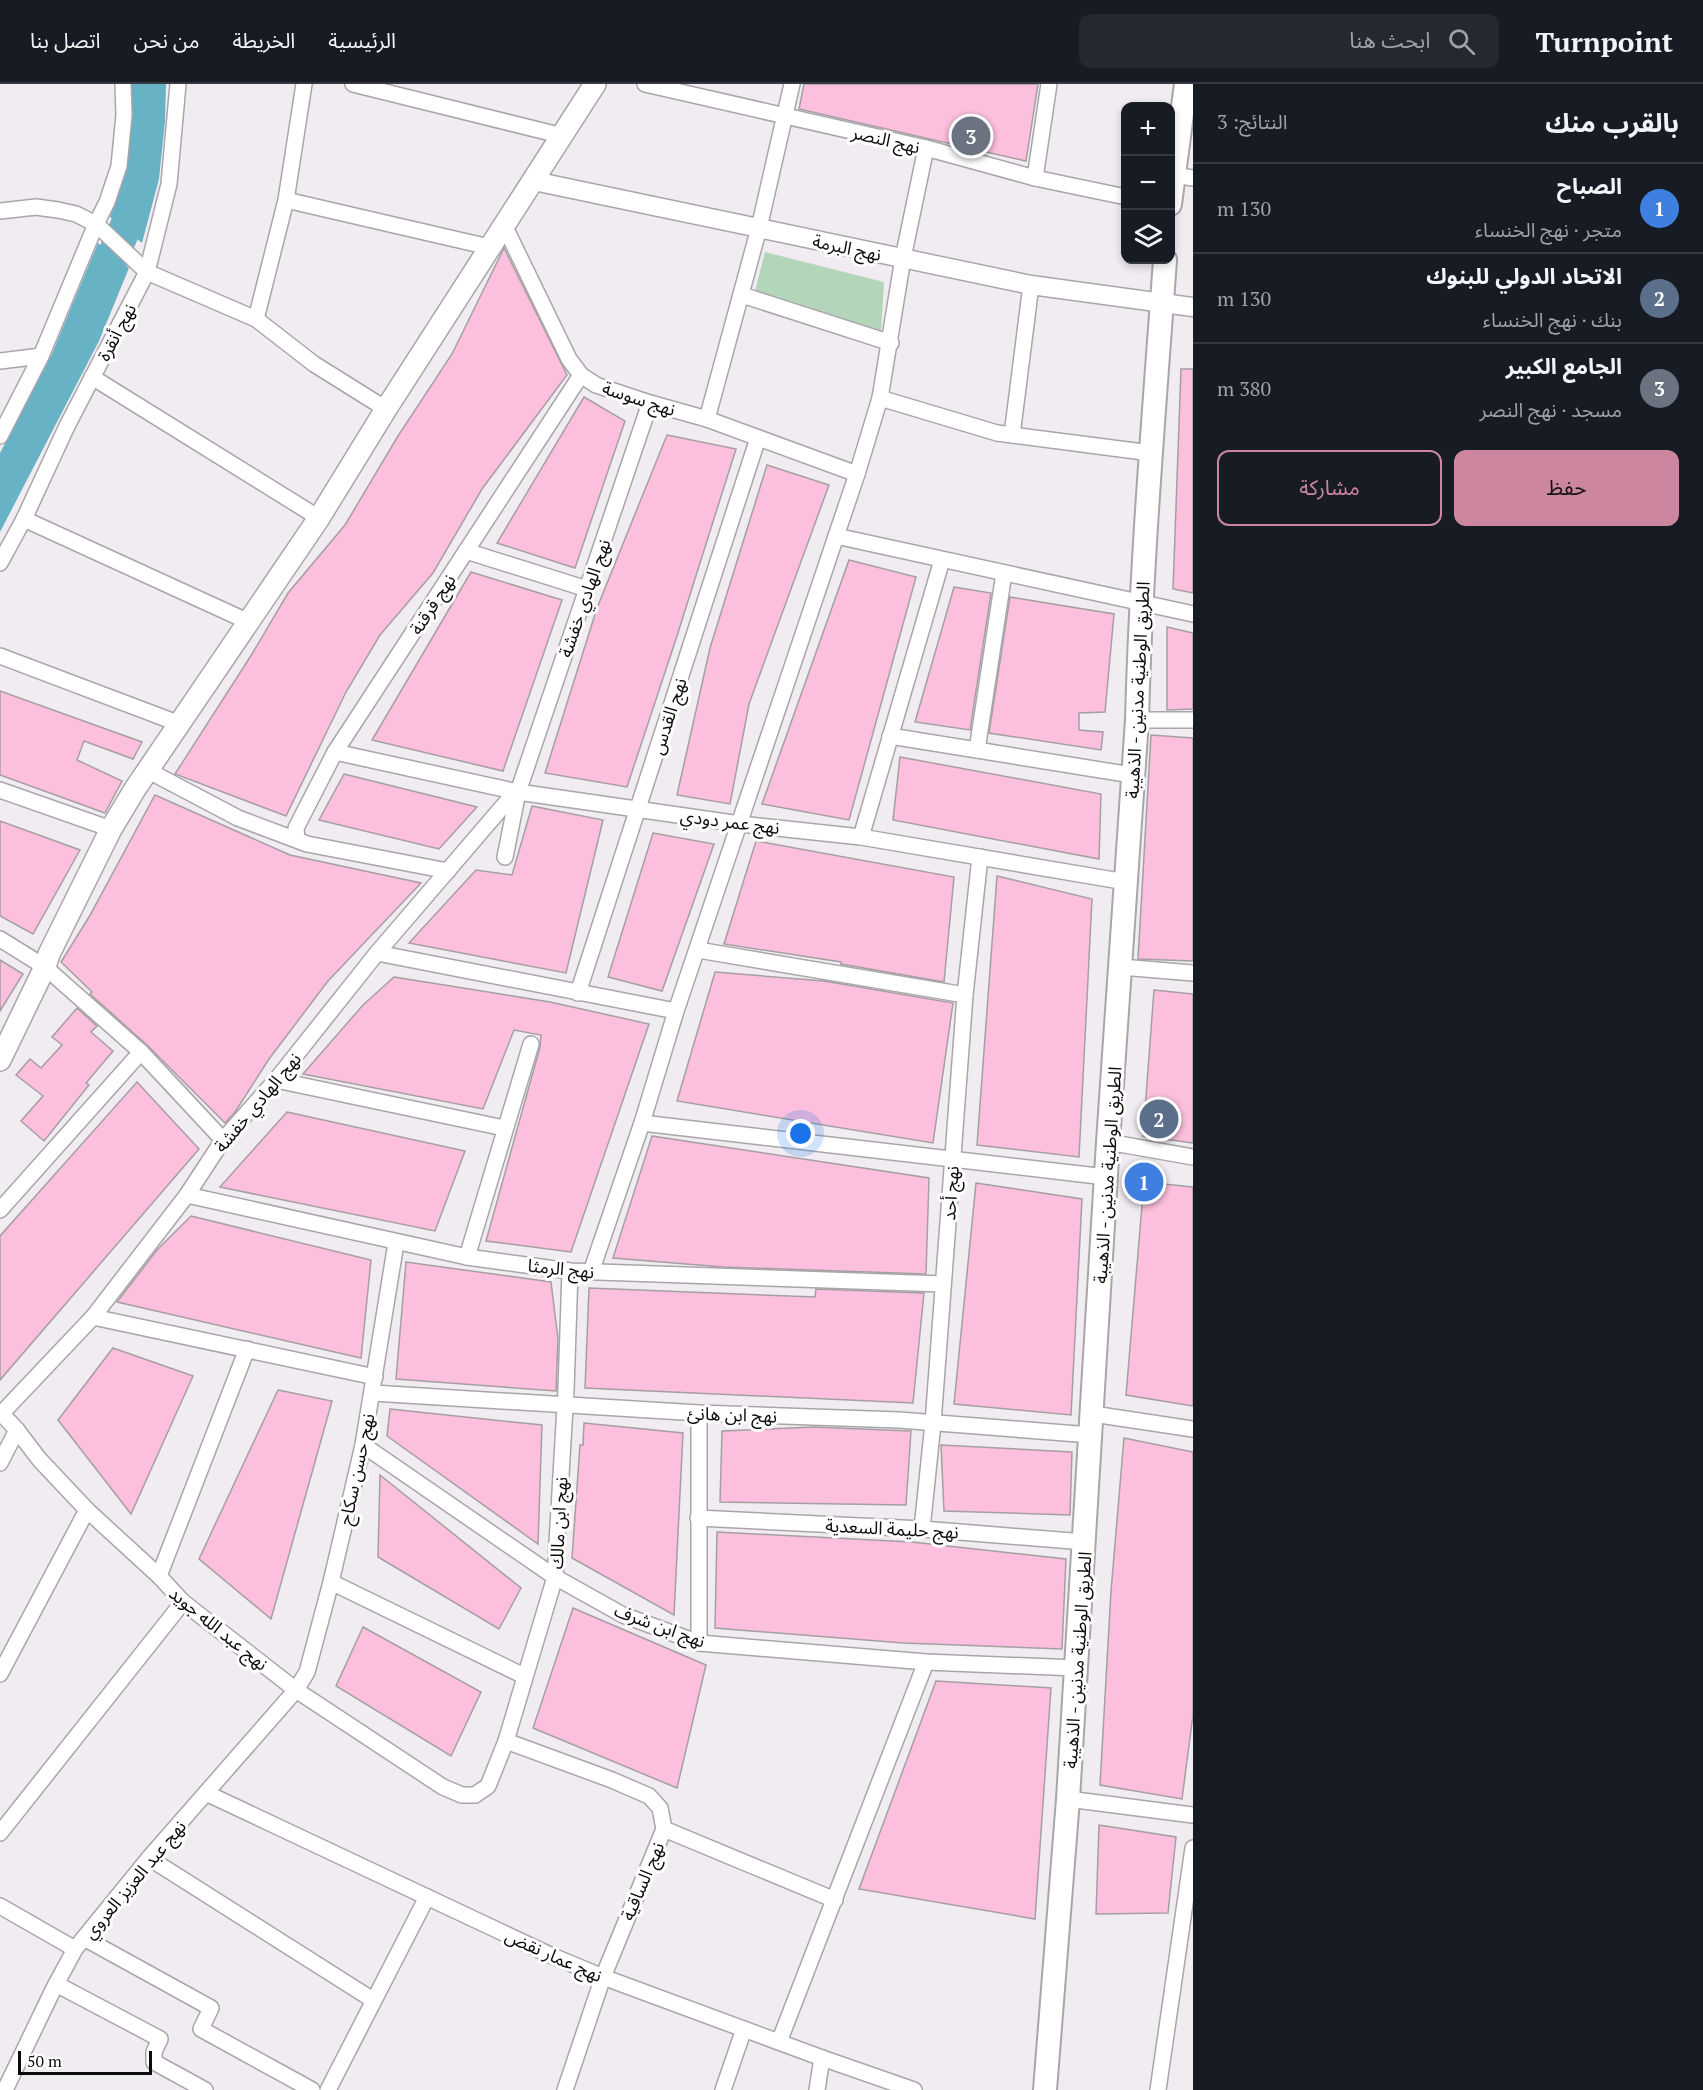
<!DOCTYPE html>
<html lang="ar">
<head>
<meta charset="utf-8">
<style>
	:root { --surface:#171b24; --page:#242831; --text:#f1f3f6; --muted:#9ea1a6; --line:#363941; --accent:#cd86a0 }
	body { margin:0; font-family:"PT Serif","Noto Sans Arabic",serif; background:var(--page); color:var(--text); direction:rtl }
	.controls { position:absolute; right:18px; top:18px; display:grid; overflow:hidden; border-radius:12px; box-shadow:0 3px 9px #0003 }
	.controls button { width:54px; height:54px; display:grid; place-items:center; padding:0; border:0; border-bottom:2px solid var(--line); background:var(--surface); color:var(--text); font:30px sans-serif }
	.scale { position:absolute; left:18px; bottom:15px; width:134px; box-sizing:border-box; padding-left:6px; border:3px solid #0d0c0d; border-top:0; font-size:16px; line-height:21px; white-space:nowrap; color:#0d0c0d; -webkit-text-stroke:4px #fff; paint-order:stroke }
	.you { position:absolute; left:801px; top:1050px; width:21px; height:21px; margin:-15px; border:4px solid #fff; border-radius:50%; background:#1a73e8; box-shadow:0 0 0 9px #1a73e833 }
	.badge { display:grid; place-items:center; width:39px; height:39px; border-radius:50%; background:var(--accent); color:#fff; font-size:20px; font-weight:700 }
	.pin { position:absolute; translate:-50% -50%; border:3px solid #fff; box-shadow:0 2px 6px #0006 }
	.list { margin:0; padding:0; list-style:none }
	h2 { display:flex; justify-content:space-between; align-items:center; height:78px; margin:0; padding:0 24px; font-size:26px }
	h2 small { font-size:20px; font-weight:400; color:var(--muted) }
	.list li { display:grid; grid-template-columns:39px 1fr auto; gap:18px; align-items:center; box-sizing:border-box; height:90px; padding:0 24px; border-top:2px solid var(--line) }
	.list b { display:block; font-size:22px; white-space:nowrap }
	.list p { margin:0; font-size:20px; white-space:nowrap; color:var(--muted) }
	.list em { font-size:20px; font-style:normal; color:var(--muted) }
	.actions { display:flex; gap:12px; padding:18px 24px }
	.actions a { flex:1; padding:14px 0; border:2px solid var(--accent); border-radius:12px; text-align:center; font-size:21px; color:var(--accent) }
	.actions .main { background:var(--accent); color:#111 }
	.icon { flex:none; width:33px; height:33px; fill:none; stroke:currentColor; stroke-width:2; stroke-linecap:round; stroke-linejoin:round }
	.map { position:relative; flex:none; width:1193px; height:2006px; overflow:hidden; direction:ltr }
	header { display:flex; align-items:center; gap:36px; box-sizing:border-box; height:84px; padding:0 30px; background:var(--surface); border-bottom:2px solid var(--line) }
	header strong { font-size:28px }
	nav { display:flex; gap:33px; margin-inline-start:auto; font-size:21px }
	.search { width:420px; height:54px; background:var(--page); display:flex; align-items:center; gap:15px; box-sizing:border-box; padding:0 21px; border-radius:12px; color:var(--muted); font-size:22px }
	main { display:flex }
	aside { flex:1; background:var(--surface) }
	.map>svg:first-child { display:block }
</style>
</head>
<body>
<header>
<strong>Turnpoint</strong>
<div class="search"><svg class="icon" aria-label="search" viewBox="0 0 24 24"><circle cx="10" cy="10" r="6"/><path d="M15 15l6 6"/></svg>ابحث هنا</div>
<nav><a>الرئيسية</a><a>الخريطة</a><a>من نحن</a><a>اتصل بنا</a></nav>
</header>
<main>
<aside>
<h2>بالقرب منك<small>النتائج: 3</small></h2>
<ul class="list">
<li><span class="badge" style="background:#3f7fe0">1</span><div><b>الصباح</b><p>متجر · نهج الخنساء</p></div><em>130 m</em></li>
<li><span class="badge" style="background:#5c6f8a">2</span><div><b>الاتحاد الدولي للبنوك</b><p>بنك · نهج الخنساء</p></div><em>130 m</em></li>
<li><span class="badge" style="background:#6b7280">3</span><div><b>الجامع الكبير</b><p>مسجد · نهج النصر</p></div><em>380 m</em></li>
</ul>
<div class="actions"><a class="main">حفظ</a><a>مشاركة</a></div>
</aside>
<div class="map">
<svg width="1193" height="2006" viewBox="0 0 1193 2006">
	<rect width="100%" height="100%" fill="#f0ecf1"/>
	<!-- green -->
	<path fill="#b3d6ba" d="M765 168 884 198 881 249 755 207Z"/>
	<!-- water -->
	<g fill="#67b2c5">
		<path d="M131 0H166L165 37 159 95 142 159 110 133 122 98 131 45Z"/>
		<path d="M98 159 129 184 99 257 0 448V369L51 272Z"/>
	</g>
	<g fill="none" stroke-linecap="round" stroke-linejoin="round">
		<!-- river -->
		<path stroke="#67b2c5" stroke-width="32" d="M96 212 134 123 138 105"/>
	</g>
	<!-- building -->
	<g fill="#fcbfdd" stroke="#a59fa2" stroke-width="1.5">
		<path d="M804 0H1038L1026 77 799 25Z"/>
		<path d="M504 164 567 291 482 405 433 489 380 551 346 608 286 732 175 690 252 570 288 509 345 441 398 352 452 270Z"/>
		<path d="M1181 285H1193V509L1173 505Z"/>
		<path d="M584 313 625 337 575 484 497 459Z"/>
		<path d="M667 351 736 365 676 555 627 703 545 689 597 524Z"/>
		<path d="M767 381 829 401 749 620 730 720 677 711 710 564Z"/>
		<path d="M849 476 916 493 849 736 762 720Z"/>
		<path d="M471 488 562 516 503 687 372 656Z"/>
		<path d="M954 503 991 509 970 646 915 638Z"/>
		<path d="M1010 513 1114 530 1105 628 1079 629V646L1103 648 1101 666 989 649Z"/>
		<path d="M1167 543 1193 549V625L1167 626Z"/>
		<path d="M0 607 142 658 133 675 84 657 77 676 122 697 105 729 0 691Z"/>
		<path d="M1151 651 1193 654V877L1138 875Z"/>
		<path d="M900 673 1101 710 1099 775 893 736Z"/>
		<path d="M344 690 477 723 439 765 319 736Z"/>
		<path d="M155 711 290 771 421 799 328 897 269 975 235 1028 225 1039 147 961 90 910 92 908 61 878 89 833Z"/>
		<path d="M532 722 603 736 566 889 409 859 476 786 512 791Z"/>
		<path d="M0 737 80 766 33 850 0 832Z"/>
		<path d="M653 749 714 760 662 907 608 893Z"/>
		<path d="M756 757 954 793 944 898 841 880V878L724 860Z"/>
		<path d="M997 792 1092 815 1079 1073 977 1061Z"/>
		<path d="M0 876 23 890 0 927Z"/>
		<path d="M715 888 824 897 953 919 933 1059 677 1017Z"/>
		<path d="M394 893 550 918 649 940 571 1168 486 1157 540 963 541 951 514 946 483 1025 303 990 363 921Z"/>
		<path d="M1154 906 1193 910V1059L1143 1052Z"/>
		<path d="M77 924 97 942 91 948 113 967 86 999 89 1001 44 1057 21 1037 43 1012 16 991 30 975 41 984 62 961 52 953Z"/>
		<path d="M137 998 199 1065 0 1296V1152Z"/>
		<path d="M287 1028 465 1067 435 1147 220 1103Z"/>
		<path d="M652 1052 929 1094 926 1190 723 1183 613 1174Z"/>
		<path d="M1144 1098 1193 1103V1322L1126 1311Z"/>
		<path d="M976 1099 1082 1115 1071 1331 954 1320Z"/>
		<path d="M191 1132 371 1176 361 1274 117 1218 157 1166Z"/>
		<path d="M406 1178 551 1198 558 1255 556 1307 396 1295Z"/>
		<path d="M589 1204 815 1213 816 1205 924 1209 913 1319 585 1304Z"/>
		<path d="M113 1264 193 1292 131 1430 58 1336Z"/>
		<path d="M278 1306 332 1317 271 1535 199 1475Z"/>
		<path d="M390 1325 542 1341 538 1460 387 1352Z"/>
		<path d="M584 1339 683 1349 674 1531 572 1474 580 1361H583Z"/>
		<path d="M813 1343 911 1347 906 1421 720 1418 722 1347Z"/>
		<path d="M1124 1354 1193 1368V1631L1182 1715 1100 1701 1111 1507Z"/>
		<path d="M941 1361 1072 1368 1070 1431 944 1427Z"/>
		<path d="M380 1391 521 1504 499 1545 378 1473Z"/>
		<path d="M717 1448 912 1458 1066 1475 1062 1565 903 1559 715 1544Z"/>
		<path d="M573 1524 706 1581 677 1704 533 1644Z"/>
		<path d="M363 1543 481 1608 451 1672 336 1602Z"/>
		<path d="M936 1597 1051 1604 1035 1835 859 1805Z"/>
		<path d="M1099 1741 1176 1753 1168 1829 1096 1830Z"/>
	</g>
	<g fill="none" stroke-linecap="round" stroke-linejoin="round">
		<defs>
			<g id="minor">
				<path d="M353 0 563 52"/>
				<path d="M645 0 926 64 1035 94 1126 113"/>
				<path d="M1175 91 1193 94"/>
				<path d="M1035 94 1049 0"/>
				<path d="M286 116 489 163"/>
				<path d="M0 127 36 123 58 126 76 130 96 140 147 188 256 235 314 280 386 325"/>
				<path d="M504 141 569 275 581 291 596 301 650 319 707 335 857 390"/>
				<path d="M742 211 891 259"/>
				<path d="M256 235 286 116 304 0"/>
				<path d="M0 277 41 272"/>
				<path d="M92 293 319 434"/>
				<path d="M880 314 997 349 1151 369"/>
				<path d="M707 335 759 144 792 0"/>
				<path d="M1012 351 1031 201"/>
				<path d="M0 352 41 272 96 140 107 118 119 82 124 31 123 0"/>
				<path d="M24 435 249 538"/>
				<path d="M836 452 1193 530"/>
				<path d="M466 467 587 505"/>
				<path d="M0 479 24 435 67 342 147 188 169 100 178 0"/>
				<path d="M0 572 180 640"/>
				<path d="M1137 636H1193"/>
				<path d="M890 652 1132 691"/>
				<path d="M977 666 1004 489"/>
				<path d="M335 668 518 708 740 740 861 753 1126 798"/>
				<path d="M147 686 238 734 307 760 448 787"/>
				<path d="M0 706 111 745"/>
				<path d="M861 753 942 476"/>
				<path d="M297 756 296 744 335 668 581 291"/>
				<path d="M505 773 518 708 650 319"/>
				<path d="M0 855 45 883 141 968 223 1056"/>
				<path d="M698 866 965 911"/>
				<path d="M377 869 676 927"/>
				<path d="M1121 883 1193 889"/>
				<path d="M578 909 758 354"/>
				<path d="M276 996 504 1044"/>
				<path d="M642 1039 1106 1093"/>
				<path d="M1108 1058 1193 1073"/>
				<path d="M187 1111 467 1173 570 1187 943 1200"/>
				<path d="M0 1126 141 968"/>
				<path d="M467 1173 531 960"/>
				<path d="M591 1188 642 1039 676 927 857 390 880 314 903 174 926 64"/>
				<path d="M93 1233 375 1293"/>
				<path d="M373 1309 699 1329 899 1336 1091 1351"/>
				<path d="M0 1328 17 1346 39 1375 87 1426 159 1492 183 1518 296 1606 443 1703 462 1711H475L488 1702 506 1657 555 1493 566 1306 570 1187"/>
				<path d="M1 1330 93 1233 187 1111 223 1056 276 996 377 869 516 707"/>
				<path d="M1093 1330 1193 1345"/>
				<path d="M363 1361 555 1493 623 1531 699 1559 926 1578 1077 1584"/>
				<path d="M0 1379 17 1346"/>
				<path d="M698 1434 922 1445 1085 1458"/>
				<path d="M922 1445 933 1339 965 911 980 773"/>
				<path d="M159 1492 247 1265"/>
				<path d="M331 1498 524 1592"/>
				<path d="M699 1559V1329"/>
				<path d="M0 1590 87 1426"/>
				<path d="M506 1657 612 1696 649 1712 660 1724 664 1745 603 1893 565 2006"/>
				<path d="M206 1709 550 1871 603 1893 822 1974 914 2006"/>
				<path d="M1068 1715 1193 1731"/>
				<path d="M664 1745 835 1816"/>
				<path d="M0 1749 183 1518"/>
				<path d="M149 1774 373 1916"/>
				<path d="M0 1822 75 1865"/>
				<path d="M84 1854 211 1924 201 1945 312 2006"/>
				<path d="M56 1900 160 1955 154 1968V1978L205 2006"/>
				<path d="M779 1958 926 1578"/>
				<path d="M5 2006 53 1906 75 1865 149 1774 296 1606 307 1588 331 1498 363 1361 396 1159"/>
				<path d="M328 2006 427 1813"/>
				<path d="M723 2006 744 1945"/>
				<path d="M817 2006 822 1974"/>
				<path d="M1158 2006 1193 1764"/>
			</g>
			<path id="tertiary" d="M534 97 1031 201 1193 223"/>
			<path id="secondary" d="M0 976 45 883 49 870 111 745 135 705 319 434 386 325 595 0"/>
			<g id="primary">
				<path d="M1170 120 1186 0"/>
				<path d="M1045 2006 1068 1715 1108 1058 1137 636C1141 482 1154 329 1165 176"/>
			</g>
		</defs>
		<!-- minor casing -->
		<use href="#minor" stroke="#a9a5aa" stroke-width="18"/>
		<!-- tertiary casing -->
		<use href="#tertiary" stroke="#a9a5aa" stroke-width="21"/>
		<!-- secondary casing -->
		<use href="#secondary" stroke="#a9a5aa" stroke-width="24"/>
		<!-- primary casing -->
		<use href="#primary" stroke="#a9a5aa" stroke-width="26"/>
		<!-- minor -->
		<use href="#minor" stroke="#fff" stroke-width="15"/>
		<!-- tertiary -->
		<use href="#tertiary" stroke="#fff" stroke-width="18"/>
		<!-- secondary -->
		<use href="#secondary" stroke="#fff" stroke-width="21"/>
		<!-- primary -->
		<use href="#primary" stroke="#fff" stroke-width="22"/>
	</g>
	<g text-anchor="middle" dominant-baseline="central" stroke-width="6" stroke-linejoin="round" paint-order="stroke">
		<!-- street labels -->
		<g font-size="18" fill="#0d0c0d" stroke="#fff">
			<text transform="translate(886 55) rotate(13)">نهج النصر</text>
			<text transform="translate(847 163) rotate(12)">نهج البرمة</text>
			<text transform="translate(116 248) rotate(-62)">نهج أنقرة</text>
			<text transform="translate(639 314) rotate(18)">نهج سوسة</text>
			<text transform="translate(584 514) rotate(-71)">نهج الهادي خفشة</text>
			<text transform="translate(432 520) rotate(-57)">نهج قرقنة</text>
			<text transform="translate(1137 606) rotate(-87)">الطريق الوطنية مدنين - الذهيبة</text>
			<text transform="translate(668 632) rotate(-72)">نهج القدس</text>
			<text transform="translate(730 737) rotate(7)">نهج عمر دودي</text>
			<text transform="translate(257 1018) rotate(-50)">نهج الهادي خفشة</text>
			<text transform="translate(1107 1091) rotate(-86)">الطريق الوطنية مدنين - الذهيبة</text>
			<text transform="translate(950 1109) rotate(-86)">نهج أحد</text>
			<text transform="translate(561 1184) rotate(6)">نهج الرمثا</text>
			<text transform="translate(732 1330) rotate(2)">نهج ابن هانئ</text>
			<text transform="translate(356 1385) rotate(-78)">نهج حسن سكاح</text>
			<text transform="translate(558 1439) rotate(-87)">نهج ابن مالك</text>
			<text transform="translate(892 1444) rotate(3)">نهج حليمة السعدية</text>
			<text transform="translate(660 1541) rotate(20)">نهج ابن شرف</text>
			<text transform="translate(219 1544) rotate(39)">نهج عبد الله جويد</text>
			<text transform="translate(1077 1576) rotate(-86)">الطريق الوطنية مدنين - الذهيبة</text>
			<text transform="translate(134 1795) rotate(-50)">نهج عبد العزيز العروي</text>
			<text transform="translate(642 1797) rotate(-67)">نهج الساقية</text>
			<text transform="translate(554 1871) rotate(24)">نهج عمار نقض</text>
		</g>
	</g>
</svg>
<div class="controls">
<button>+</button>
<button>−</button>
<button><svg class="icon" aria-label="layers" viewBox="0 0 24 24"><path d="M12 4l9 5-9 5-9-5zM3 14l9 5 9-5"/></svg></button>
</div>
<div class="scale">50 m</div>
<div class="you"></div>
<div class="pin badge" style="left:1144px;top:1098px;background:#3f7fe0">1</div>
<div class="pin badge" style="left:1159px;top:1035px;background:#5c6f8a">2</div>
<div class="pin badge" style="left:971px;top:52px;background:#6b7280">3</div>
</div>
</main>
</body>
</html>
